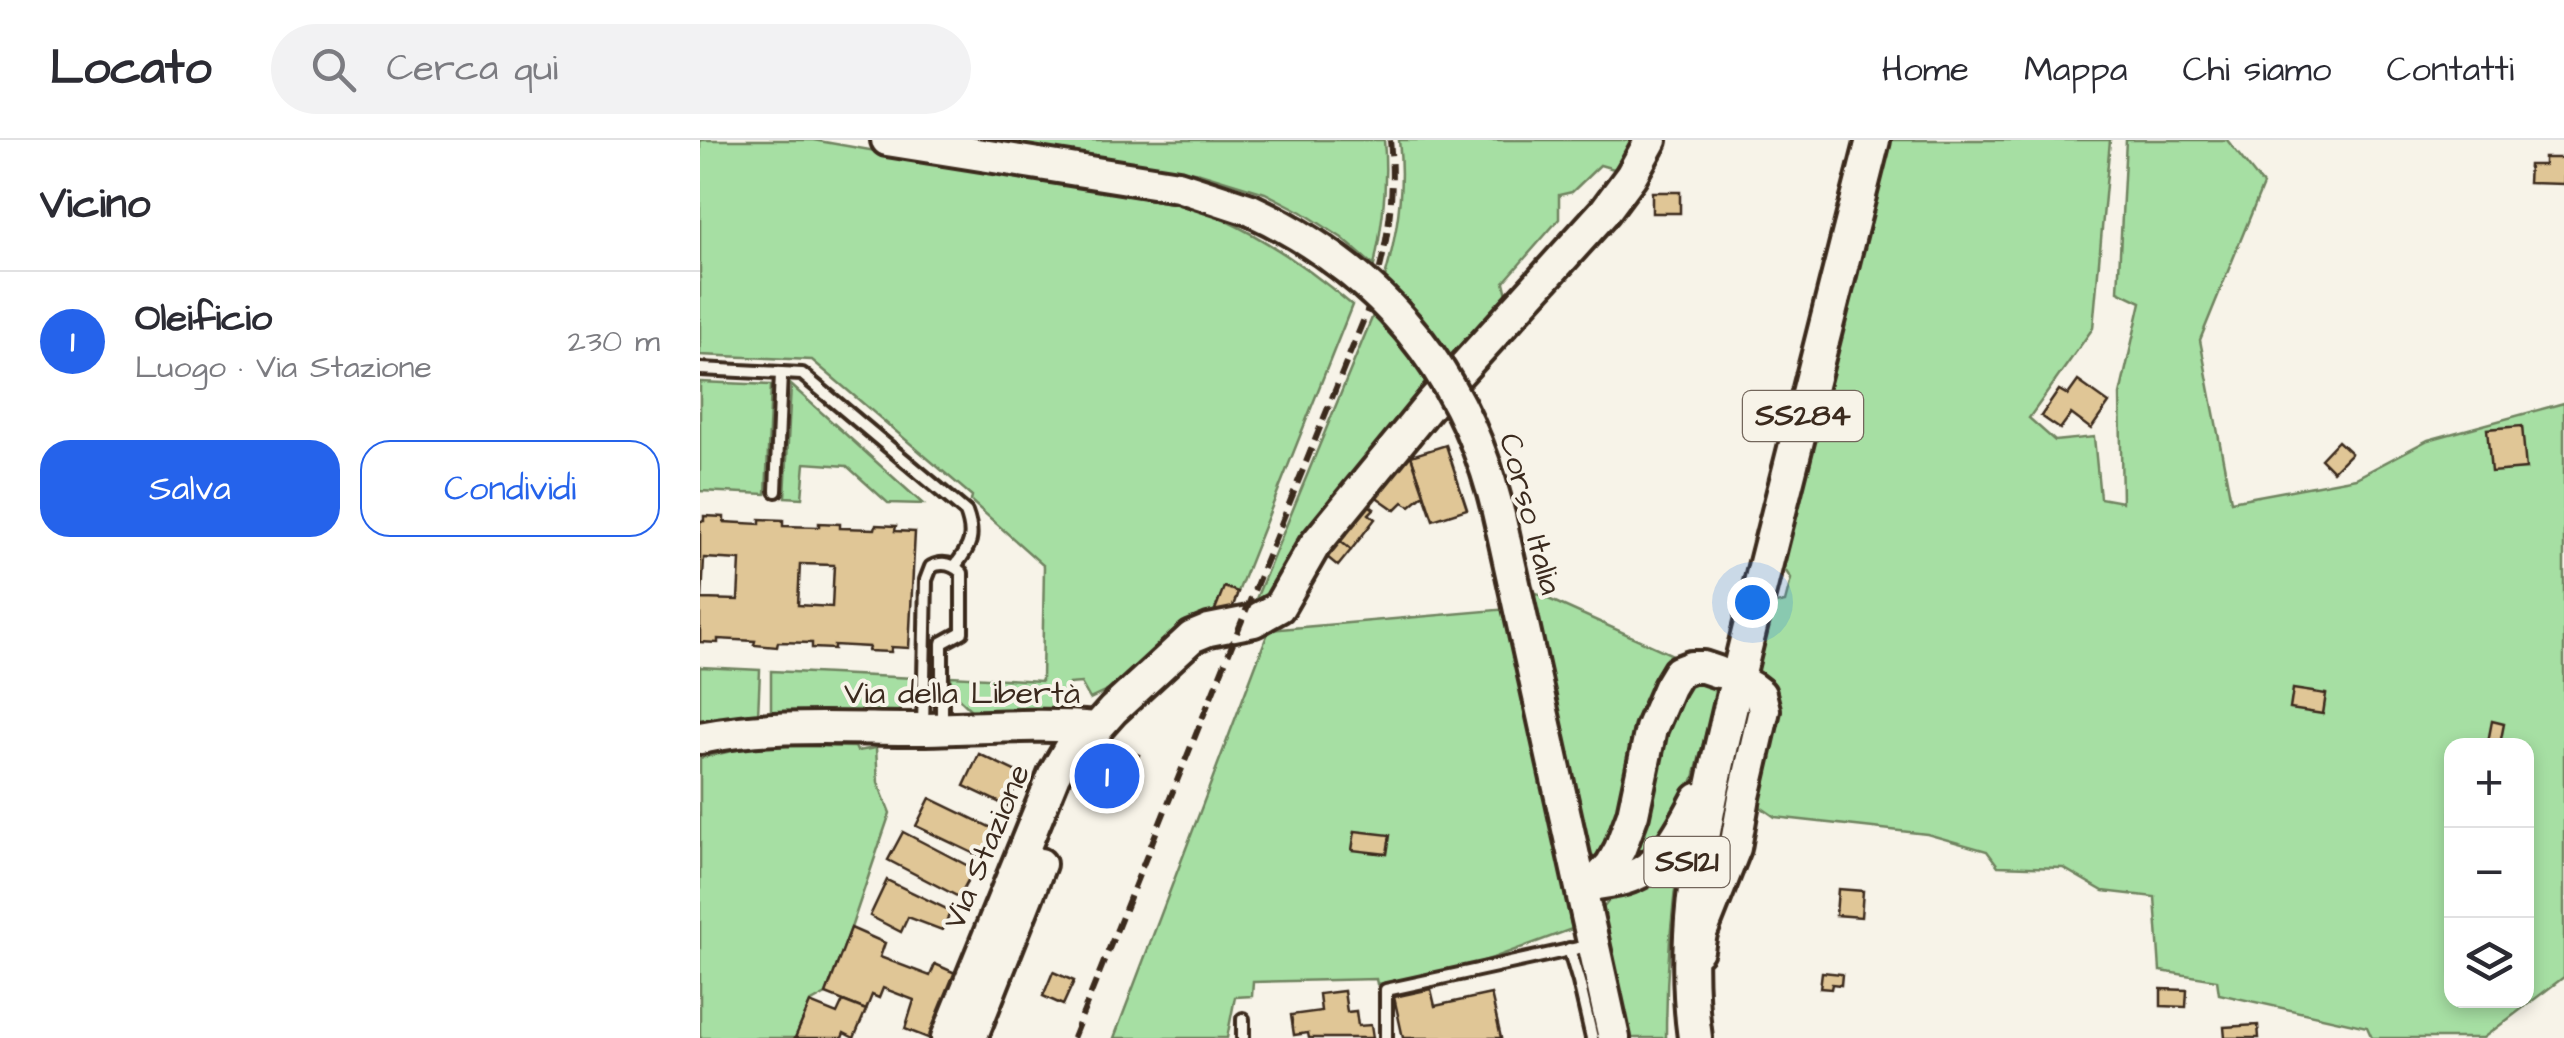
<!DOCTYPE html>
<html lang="it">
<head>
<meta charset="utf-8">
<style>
	:root { --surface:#fff; --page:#f2f2f3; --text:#2b2b33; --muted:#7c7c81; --line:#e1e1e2; --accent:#2563eb }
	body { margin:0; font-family:"Architects Daughter",sans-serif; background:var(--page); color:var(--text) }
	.controls { position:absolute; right:30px; bottom:30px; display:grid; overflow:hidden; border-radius:20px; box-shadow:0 5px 15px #0003 }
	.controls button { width:90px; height:90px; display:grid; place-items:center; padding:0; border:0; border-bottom:2px solid var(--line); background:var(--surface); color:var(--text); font:50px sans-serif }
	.you { position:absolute; left:1052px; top:462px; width:35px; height:35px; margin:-25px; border:8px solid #fff; border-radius:50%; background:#1a73e8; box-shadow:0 0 0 15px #1a73e833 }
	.badge { display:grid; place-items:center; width:65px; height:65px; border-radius:50%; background:var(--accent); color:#fff; font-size:32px; font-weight:700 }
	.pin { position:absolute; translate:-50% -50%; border:5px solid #fff; box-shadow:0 2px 10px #0006 }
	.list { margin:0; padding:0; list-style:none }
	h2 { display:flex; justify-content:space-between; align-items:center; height:130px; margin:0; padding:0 40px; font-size:42px }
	h2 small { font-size:32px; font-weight:400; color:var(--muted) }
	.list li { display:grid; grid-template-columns:65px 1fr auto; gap:30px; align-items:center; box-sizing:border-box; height:140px; padding:0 40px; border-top:2px solid var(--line) }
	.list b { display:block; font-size:38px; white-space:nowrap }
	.list p { margin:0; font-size:32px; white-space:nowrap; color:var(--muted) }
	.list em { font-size:32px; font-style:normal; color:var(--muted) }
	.actions { display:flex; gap:20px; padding:30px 40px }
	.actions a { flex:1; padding:22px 0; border:2px solid var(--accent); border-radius:30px; text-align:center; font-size:35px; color:var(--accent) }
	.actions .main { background:var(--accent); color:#fff }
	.icon { flex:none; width:55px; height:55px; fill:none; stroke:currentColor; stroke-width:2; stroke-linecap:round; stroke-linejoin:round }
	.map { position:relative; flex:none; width:1864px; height:898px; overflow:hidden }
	header { display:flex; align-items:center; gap:60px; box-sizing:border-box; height:140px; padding:0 50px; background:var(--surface); border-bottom:2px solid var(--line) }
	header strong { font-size:48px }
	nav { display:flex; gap:55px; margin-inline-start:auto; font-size:35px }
	.search { width:700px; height:90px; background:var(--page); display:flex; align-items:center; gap:25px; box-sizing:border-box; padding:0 35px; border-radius:55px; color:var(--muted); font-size:38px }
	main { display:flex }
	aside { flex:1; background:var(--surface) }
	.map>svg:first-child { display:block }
</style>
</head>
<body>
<header>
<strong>Locato</strong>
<div class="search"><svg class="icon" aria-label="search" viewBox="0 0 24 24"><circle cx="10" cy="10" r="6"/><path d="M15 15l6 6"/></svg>Cerca qui</div>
<nav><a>Home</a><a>Mappa</a><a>Chi siamo</a><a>Contatti</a></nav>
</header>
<main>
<aside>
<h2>Vicino<small></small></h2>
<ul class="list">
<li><span class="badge">1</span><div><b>Oleificio</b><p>Luogo · Via Stazione</p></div><em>230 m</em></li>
</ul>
<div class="actions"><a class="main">Salva</a><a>Condividi</a></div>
</aside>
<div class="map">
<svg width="1864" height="898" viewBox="0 0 1864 898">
	<rect width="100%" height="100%" fill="#f7f3e8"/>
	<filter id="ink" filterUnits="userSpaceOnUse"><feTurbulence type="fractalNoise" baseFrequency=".01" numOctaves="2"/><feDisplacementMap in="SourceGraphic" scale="20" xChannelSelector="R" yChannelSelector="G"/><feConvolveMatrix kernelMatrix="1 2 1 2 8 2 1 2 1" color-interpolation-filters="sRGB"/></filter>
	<g filter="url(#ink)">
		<!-- green -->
		<g fill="#a6dfa3" stroke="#708460" stroke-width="2.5" fill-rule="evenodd">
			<path d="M0 0H113L477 64C492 69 508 72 522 79 570 101 612 131 652 165L538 452 524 448 511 480 422 544 390 559 381 543 369 544 367 566 332 572 275 574 250 550 251 536 342 541 344 426 271 361 272 356 112 220 0 215Z"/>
			<path d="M289 0H684C688 43 683 84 674 126L642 98 602 72 565 53 500 33Z"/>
			<path d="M699 0H934L914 29 900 25 872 52 859 55V79L804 142 808 159 572 455 551 471 674 173C693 117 706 59 699 0Z"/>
			<path d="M1189 0H1410L1393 188 1329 278 1355 301 1394 297 1400 358 1422 362 1420 255 1441 162 1418 151 1426 0H1527L1563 45 1500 200 1531 361 1656 338 1728 300 1864 263V837L1783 898H1672L1667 887 1519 854 1517 840 1460 831 1455 757 1403 751 1363 728 1298 726 1287 711 1227 694 1075 677 1052 661V538L1071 465 1085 462 1091 439 1080 422ZM1751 606H1826V860H1751Z"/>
			<path d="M0 242 71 245 66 354 0 351Z"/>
			<path d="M91 245 223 364 188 363 147 326 105 323 102 358 85 357Z"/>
			<path d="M833 452 973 515 974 524 923 689 900 720 885 715 874 665Z"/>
			<path d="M808 469 872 789 793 818 746 833 677 844 676 839 553 842 552 856 535 857 527 898H414L569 490Z"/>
			<path d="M0 527 60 530 58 576 0 585Z"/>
			<path d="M71 531 214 538V549L194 577 71 575Z"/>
			<path d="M1020 539 994 638 972 690 929 730 938 676 979 543Z"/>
			<path d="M59 605 155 607 157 611 176 608 178 643 190 673 151 788 126 854 110 863 95 898H0V618Z"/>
			<path d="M981 706C971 770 966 833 966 898H931L903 802 901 781 903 768 918 750Z"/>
		</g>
		<!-- building -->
		<g fill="#e0c696" stroke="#3b2a1e" stroke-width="2.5" fill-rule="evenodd">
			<path d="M1844 18H1864V44L1828 43 1829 25H1844Z"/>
			<rect x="952" y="52" width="28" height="21"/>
			<path d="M1378 241 1409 263 1391 289 1371 274 1360 289 1341 276 1359 250 1368 255Z"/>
			<path d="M1822 286 1826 329 1791 332 1787 289Z"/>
			<path d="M1638 301 1651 313 1633 331 1621 319Z"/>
			<path d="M746 305 767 369 733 380 711 316Z"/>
			<path d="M704 312 711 316 724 354 710 366 703 362 695 370 675 356 676 346Z"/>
			<path d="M663 361 674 369 669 374 675 379 651 410 637 399Z"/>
			<path d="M4 376 24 377V382L60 384V379L83 380V386L119 387V383L140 384V388L175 389 176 385 196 386 195 391 215 392 209 508 191 507V512L168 511 169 507 134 505V509L112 508V503L78 502 77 507 54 505 55 501 18 499V503L0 502V381H4ZM4 418 40 420 38 460 2 459ZM100 424 134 425 132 467 98 465Z"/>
			<path d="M634 396 651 410 638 426 621 412Z"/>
			<path d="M524 447 538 452 530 475 511 480Z"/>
			<path d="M1593 549 1626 554 1623 574 1590 569Z"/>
			<path d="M1792 581 1804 584 1800 604 1788 602Z"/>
			<path d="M407 603 439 615 422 660 381 644 387 627Z"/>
			<path d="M279 614 321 634 307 666 264 646Z"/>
			<path d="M230 658 294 689 281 717 216 686Z"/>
			<path d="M655 691 690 695 687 714 652 710Z"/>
			<path d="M203 692 274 729 259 757 188 720Z"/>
			<path d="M187 740 251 771 242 790 208 777 201 792 170 776Z"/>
			<path d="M1138 749 1163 751 1161 777 1136 775Z"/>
			<path d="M151 788 185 803 180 817 230 836 235 824 262 836 236 898H228L205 889 214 860 183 848 179 858 172 855 166 870 126 854Z"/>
			<path d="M353 832 374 841 363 865 343 856Z"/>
			<path d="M1122 832 1142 834 1141 845 1132 844 1131 849 1120 848Z"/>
			<path d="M731 849 735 866 791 854 801 898H703L694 857Z"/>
			<path d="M1461 849 1487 850 1486 867 1461 866Z"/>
			<path d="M644 851 647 872 656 871 658 886 671 885 673 898H609L608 893 594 895 591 875 621 871 619 854Z"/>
			<path d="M143 861 166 870 154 898 144 893 142 898H95L110 863 137 874Z"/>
			<path d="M1558 885 1559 898H1525L1524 887Z"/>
		</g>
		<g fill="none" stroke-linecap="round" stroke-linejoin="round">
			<defs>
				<g id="lane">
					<path d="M0 229 102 234 266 372C275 396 271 406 255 426"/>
					<path d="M76 351 81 233"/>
					<path d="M223 588 226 440 231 427C243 421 253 424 262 433V492L242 503V587"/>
					<path d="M869 809 879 842 892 898"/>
					<path d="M543 879V898"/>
					<path d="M686 898V850L892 805"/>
				</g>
				<g id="secondary">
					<path d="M187 0 478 46 551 70"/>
					<path d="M802 389 914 898"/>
					<path d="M0 598C73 583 147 589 221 589 280 588 339 583 397 588L413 570 492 497 509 490 554 481 579 467 614 406 732 262 905 71 931 36 951 0"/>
					<path d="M890 745C903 743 918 742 930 737 966 724 981 690 998 659"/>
					<path d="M893 745 911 725 920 709 933 674 951 589 969 547 978 532 991 527H1003L1018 532"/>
					<path d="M998 810 1001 793 1035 708 1044 657 1064 570 1060 554 1051 547"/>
					<path d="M247 898 354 635 369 609 397 588"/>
					<path d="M271 898 340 724"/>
				</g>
				<path id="primary" d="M995 898C982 803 997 720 1017 627 1031 563 1047 499 1063 435 1099 290 1135 145 1173 0"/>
			</defs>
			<!-- lane casing -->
			<use href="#lane" stroke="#3b2a1e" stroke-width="18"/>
			<!-- secondary casing -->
			<use href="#secondary" stroke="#3b2a1e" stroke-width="38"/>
			<!-- primary casing -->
			<use href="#primary" stroke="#3b2a1e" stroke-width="40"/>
			<!-- lane -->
			<use href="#lane" stroke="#f7f3e8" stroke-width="10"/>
			<!-- secondary -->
			<use href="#secondary" stroke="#f7f3e8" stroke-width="30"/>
			<!-- primary -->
			<use href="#primary" stroke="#f7f3e8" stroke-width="32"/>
			<!-- rail -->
			<path stroke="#3b2a1e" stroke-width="6" stroke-dasharray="15 8" stroke-linecap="butt" d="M373 898 670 164C687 109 696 58 690 0"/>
			<defs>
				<path id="secondary-bridge" d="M551 70C688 134 771 241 802 389"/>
			</defs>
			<!-- secondary-bridge casing -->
			<use href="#secondary-bridge" stroke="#3b2a1e" stroke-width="38" stroke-linecap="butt"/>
			<!-- secondary-bridge -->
			<use href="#secondary-bridge" stroke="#f7f3e8" stroke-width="30"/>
		</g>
	</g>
	<g text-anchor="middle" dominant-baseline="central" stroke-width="8" stroke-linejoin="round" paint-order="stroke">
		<!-- shield labels -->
		<g fill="#f7f3e8" stroke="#73665b" stroke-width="2.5">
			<rect x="1043" y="251" width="120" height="50" rx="8"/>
			<rect x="944.5" y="697" width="85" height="50" rx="8"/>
		</g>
		<g font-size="30" font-weight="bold" fill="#3b2a1e">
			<text x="1103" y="276">SS284</text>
			<text x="987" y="722">SS121</text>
		</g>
		<!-- street labels -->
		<g font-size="32" fill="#3b2a1e" stroke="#f7f3e8">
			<text transform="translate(830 374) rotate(75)">Corso Italia</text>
			<text x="262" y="553">Via della Libertà</text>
			<text transform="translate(287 707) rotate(-67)">Via Stazione</text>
		</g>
	</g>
</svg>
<div class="controls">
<button>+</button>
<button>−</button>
<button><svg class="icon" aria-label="layers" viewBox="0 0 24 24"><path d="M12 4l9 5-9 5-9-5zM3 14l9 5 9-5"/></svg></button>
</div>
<div class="you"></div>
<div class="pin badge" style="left:407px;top:636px">1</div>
</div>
</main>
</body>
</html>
